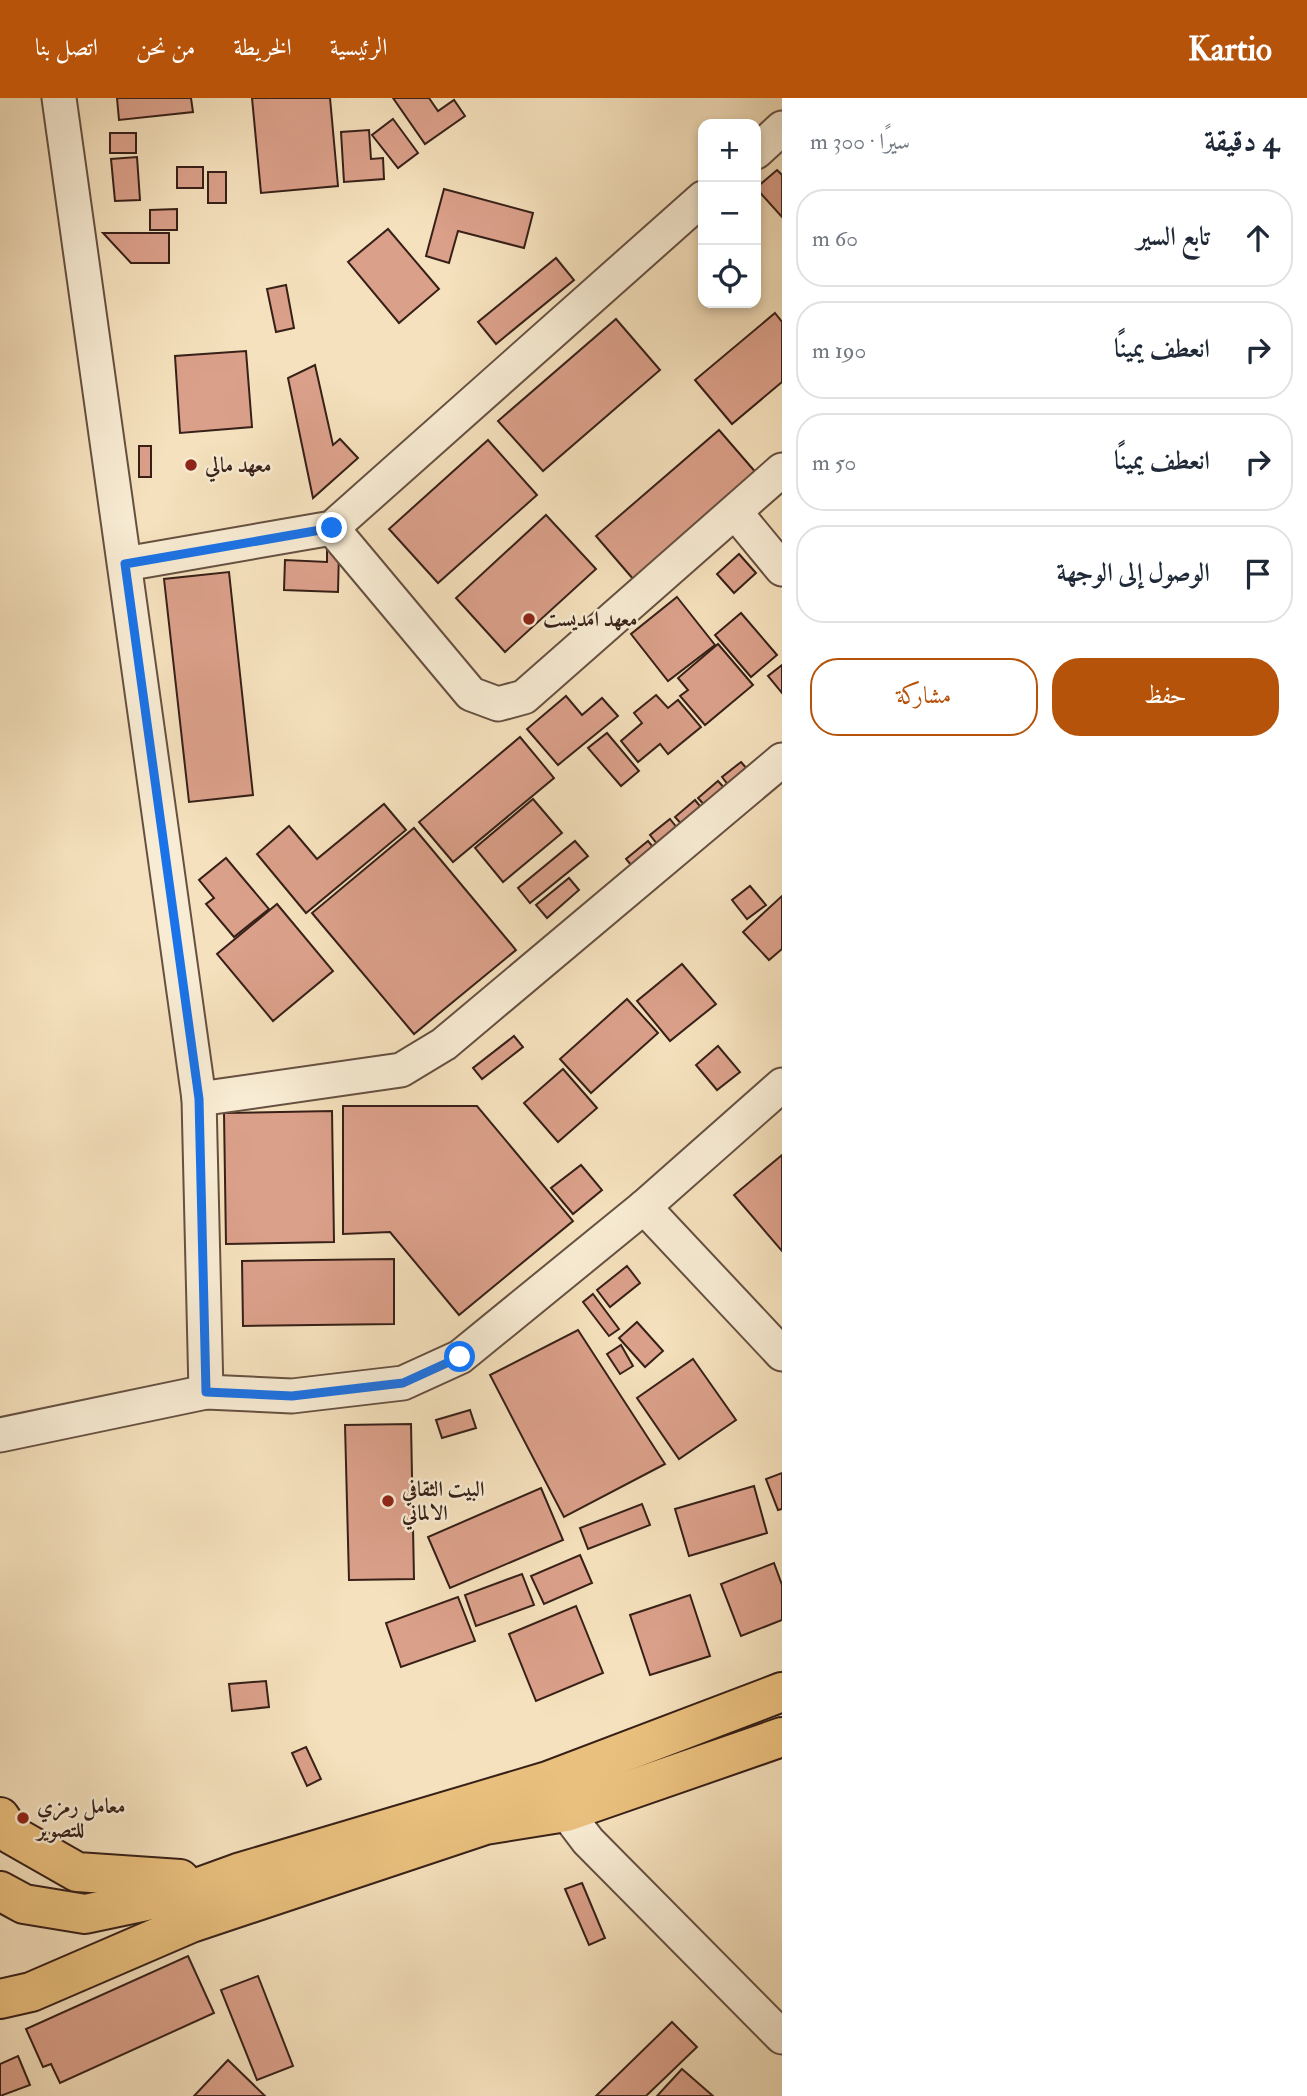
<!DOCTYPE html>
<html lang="ar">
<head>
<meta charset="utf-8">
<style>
	:root { --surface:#fff; --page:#f6f6f7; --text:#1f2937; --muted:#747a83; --line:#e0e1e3; --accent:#b45309 }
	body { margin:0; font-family:"IM FELL Double Pica",Amiri,serif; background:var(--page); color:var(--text); direction:rtl }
	.controls { position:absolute; right:21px; top:21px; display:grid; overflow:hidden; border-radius:14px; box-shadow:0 4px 10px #0003 }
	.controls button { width:63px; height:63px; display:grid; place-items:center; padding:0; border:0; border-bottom:2px solid var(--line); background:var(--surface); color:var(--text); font:35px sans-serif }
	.stop { position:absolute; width:21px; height:21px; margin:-16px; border:5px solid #1a73e8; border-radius:50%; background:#fff }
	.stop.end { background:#1a73e8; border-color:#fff; box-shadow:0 2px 7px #0008 }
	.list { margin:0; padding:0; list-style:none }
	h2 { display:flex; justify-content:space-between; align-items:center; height:91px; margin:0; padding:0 28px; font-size:30px }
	h2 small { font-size:23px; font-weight:400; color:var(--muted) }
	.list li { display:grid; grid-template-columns:46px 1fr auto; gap:21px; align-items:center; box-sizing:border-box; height:98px; margin:0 14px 14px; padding:0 14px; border:2px solid var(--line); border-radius:28px }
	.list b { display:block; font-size:26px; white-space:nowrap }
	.list em { font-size:23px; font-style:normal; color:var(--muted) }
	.actions { display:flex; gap:14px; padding:21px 28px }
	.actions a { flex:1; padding:16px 0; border:2px solid var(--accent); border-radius:28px; text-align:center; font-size:24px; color:var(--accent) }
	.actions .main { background:var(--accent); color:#fff }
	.icon { flex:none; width:38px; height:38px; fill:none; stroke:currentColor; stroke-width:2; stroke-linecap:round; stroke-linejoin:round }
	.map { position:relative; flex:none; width:782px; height:1998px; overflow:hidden; direction:ltr }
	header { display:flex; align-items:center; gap:42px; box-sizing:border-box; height:98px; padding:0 35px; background:var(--accent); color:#fff }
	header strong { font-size:33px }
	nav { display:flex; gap:38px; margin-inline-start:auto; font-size:24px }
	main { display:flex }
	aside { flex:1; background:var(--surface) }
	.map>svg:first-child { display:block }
</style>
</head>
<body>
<header>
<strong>Kartio</strong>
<nav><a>الرئيسية</a><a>الخريطة</a><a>من نحن</a><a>اتصل بنا</a></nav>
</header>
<main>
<aside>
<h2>4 دقيقة<small>سيرًا · 300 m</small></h2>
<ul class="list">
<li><svg class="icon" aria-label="ahead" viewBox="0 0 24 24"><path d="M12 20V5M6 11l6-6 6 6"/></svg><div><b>تابع السير</b></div><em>60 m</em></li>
<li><svg class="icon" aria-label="right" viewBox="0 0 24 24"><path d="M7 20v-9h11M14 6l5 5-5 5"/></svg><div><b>انعطف يمينًا</b></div><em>190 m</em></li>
<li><svg class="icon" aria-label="right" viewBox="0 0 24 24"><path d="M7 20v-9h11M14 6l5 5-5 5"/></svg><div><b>انعطف يمينًا</b></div><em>50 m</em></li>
<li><svg class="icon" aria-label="arrive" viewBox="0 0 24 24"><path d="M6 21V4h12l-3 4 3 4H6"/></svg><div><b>الوصول إلى الوجهة</b></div></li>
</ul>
<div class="actions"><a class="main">حفظ</a><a>مشاركة</a></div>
</aside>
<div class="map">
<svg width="782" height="1998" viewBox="0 0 782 1998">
	<rect width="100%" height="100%" fill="#f5e1bd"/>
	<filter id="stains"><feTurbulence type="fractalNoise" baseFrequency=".00286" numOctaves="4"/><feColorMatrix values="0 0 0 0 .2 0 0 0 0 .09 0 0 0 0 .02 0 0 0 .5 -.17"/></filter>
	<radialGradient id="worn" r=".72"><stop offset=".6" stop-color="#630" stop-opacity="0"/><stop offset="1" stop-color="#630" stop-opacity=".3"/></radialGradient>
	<!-- building -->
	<g fill="#dba08a" stroke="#372018" stroke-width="2">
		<path d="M117 0H191L193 14 119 22Z"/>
		<path d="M252 0H330L338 88 261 95Z"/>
		<path d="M393 0H429L438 13 454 2 465 18 425 46Z"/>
		<path d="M393 21 418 55 398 70 372 37Z"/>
		<path d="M369 32 371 61 383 60 384 81 344 84 341 34Z"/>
		<rect x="110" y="35" width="26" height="20"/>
		<path d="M137 59 140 102 115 103 111 61Z"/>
		<rect x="177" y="69" width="26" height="21"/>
		<path d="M777 72 782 77V119L756 90Z"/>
		<rect x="208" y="74" width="18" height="31"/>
		<path d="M444 91 533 115 524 150 458 133 449 165 426 158Z"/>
		<path d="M177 111V132H150V112Z"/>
		<path d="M388 131 439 191 399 225 348 164Z"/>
		<path d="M103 135H169V165H131Z"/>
		<path d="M556 160 574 182 496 246 478 224Z"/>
		<path d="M286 187 294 230 276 234 267 191Z"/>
		<path d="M775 215 782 224V284L732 326 695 282Z"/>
		<path d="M616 221 660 272 543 373 498 323Z"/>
		<path d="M246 253 252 329 180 335 175 258Z"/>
		<path d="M315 267 333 347 340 341 358 360 313 400 288 280Z"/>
		<path d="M719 332 758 377 634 482 596 438Z"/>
		<path d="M488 342 537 397 438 485 389 431Z"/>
		<rect x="139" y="348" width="12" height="31"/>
		<path d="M546 417 596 471 505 554 456 500Z"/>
		<path d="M327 451 339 452 338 494 284 492 285 462 327 464Z"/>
		<path d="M739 456 756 475 734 495 717 476Z"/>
		<path d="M229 474 253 697 189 704 164 481Z"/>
		<path d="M677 499 715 547 668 583 631 536Z"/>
		<path d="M741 515 777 557 751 579 715 537Z"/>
		<path d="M718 546 753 587 705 627 680 598 688 592 678 580Z"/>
		<path d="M782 567V595L768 578Z"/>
		<path d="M656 597 668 610 678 602 701 629 668 656 660 646 638 664 621 643 642 625 634 615Z"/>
		<path d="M566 598 582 617 602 600 618 618 558 667 527 631Z"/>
		<path d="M607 635 639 673 621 688 588 650Z"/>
		<path d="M520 639 554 680 453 764 419 724Z"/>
		<path d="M741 664 748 672 729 688 722 679Z"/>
		<path d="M718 683 727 693 707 710 698 700Z"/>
		<path d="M533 701 562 735 503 784 475 750Z"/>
		<path d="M695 702 704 713 684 729 675 719Z"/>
		<path d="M384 706 406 732 306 815 257 756 289 728 317 761Z"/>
		<path d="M670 721 678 731 658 747 650 737Z"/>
		<path d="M414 730 516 852 414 936 312 815Z"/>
		<path d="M575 743 588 758 530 805 518 790Z"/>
		<path d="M648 743 658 755 636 773 626 761Z"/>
		<path d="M226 760 269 811 234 839 206 806 214 800 199 782Z"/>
		<path d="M569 780 579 792 547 820 536 807Z"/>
		<path d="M750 788 766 807 747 821 732 802Z"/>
		<path d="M782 798V851L769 862 743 834Z"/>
		<path d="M277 806 333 873 273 923 217 856Z"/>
		<path d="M682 866 716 906 670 943 637 903Z"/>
		<path d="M627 901 658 935 591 995 560 961Z"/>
		<path d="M514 938 523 949 482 981 473 970Z"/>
		<path d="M718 948 740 974 717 992 696 967Z"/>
		<path d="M563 971 597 1010 558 1044 524 1005Z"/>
		<path d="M343 1008H477L573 1123 459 1217 390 1134 343 1136Z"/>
		<path d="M332 1013 334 1144 226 1146 224 1015Z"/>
		<path d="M782 1057V1153L734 1097Z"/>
		<path d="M581 1067 602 1092 573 1116 551 1090Z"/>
		<path d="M394 1161V1226L243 1228 242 1163Z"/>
		<path d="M627 1168 640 1185 610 1209 597 1192Z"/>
		<path d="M593 1196 619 1231 609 1238 583 1204Z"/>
		<path d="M637 1224 663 1253 645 1269 619 1240Z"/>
		<path d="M578 1232 665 1366 564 1419 490 1277Z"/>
		<path d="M621 1247 633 1268 620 1276 607 1256Z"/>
		<path d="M693 1261 736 1322 679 1361 637 1300Z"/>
		<path d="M470 1312 476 1330 442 1340 436 1322Z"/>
		<path d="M411 1326 414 1481 349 1482 345 1327Z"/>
		<path d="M782 1375V1411L778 1412 766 1381Z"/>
		<path d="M754 1388 767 1435 689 1458 675 1411Z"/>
		<path d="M541 1390 563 1442 450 1490 428 1439Z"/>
		<path d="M642 1406 650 1427 588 1451 580 1430Z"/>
		<path d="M580 1457 592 1485 544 1506 531 1478Z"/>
		<path d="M774 1465 782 1487V1522L741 1538 721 1486Z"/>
		<path d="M522 1476 534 1507 476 1528 465 1497Z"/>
		<path d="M690 1497 710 1558 650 1577 630 1517Z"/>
		<path d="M458 1499 475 1543 401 1569 386 1525Z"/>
		<path d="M576 1508 603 1575 536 1603 509 1536Z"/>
		<path d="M266 1583 269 1609 232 1613 229 1586Z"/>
		<path d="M306 1649 321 1681 307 1688 292 1655Z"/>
		<path d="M582 1785 605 1840 589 1847 565 1791Z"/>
		<path d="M188 1858 214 1915 60 1985 51 1966 43 1969 26 1931Z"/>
		<path d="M258 1878 293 1968 257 1982 221 1892Z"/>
		<path d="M672 1924 697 1949 646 1998H596Z"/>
		<path d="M18 1958 30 1987 0 1998V1966Z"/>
		<path d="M228 1962 265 1998H194Z"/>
		<path d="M682 1971 713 1998H657Z"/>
	</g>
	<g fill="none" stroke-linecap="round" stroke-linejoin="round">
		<defs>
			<g id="minor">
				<path d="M59 0 199 1001 206 1294"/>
				<path d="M756 54 782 30"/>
				<path d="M735 414 782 471"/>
				<path d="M332 430 471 596 498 606 524 599 782 372"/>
				<path d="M125 466 332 430 703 100"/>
				<path d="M199 1001 401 972 444 946 782 662"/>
				<path d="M644 1109 782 1256"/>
				<path d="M0 1337 206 1294 292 1298 403 1285 460 1259 644 1109 782 987"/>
				<path d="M566 1714 588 1743 782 1939"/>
			</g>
			<g id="major">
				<path d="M0 1719 12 1737 77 1774 180 1781"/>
				<path d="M0 1793 24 1806 85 1816 180 1796 238 1775 548 1683 782 1594"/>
				<path d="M0 1901 31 1894 191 1825 485 1727 566 1714 782 1639"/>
			</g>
		</defs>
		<!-- minor casing -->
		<use href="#minor" stroke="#665041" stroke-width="37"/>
		<!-- major casing -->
		<use href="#major" stroke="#372018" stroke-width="42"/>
		<!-- minor -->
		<use href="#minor" stroke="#f8ecd4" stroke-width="33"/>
		<!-- major -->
		<use href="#major" stroke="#eac07e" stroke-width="38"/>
	</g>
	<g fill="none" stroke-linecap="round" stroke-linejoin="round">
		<!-- route -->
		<path stroke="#1a73e8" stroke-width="9" d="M332 430 125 466 199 1001 206 1294 292 1298 403 1285 460 1259"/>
	</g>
	<!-- markers -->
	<g fill="#8f2418" stroke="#f8ecd4" stroke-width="2.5">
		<circle cx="191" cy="367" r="7"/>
		<circle cx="529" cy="521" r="7"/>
		<circle cx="388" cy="1403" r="7"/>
		<circle cx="23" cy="1720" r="7"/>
	</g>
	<g text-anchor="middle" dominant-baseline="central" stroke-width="5" stroke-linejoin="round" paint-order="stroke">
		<!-- poi labels -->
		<g font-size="21" font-weight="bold" fill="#372018" stroke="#f8ecd4" text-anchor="start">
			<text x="205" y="367">معهد مالي</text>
			<text x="543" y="521">معهد امديست</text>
			<text x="402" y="1391">البيت الثقافي<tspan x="402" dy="24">الالماني</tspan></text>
			<text x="37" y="1708">معامل رمزي<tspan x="37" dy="24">للتصوير</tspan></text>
		</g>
	</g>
	<rect width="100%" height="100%" filter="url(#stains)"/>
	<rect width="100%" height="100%" fill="url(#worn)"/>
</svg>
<div class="controls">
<button>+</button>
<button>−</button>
<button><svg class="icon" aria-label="locate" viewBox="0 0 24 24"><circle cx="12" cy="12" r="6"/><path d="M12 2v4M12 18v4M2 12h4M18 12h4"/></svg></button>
</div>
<div class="stop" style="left:460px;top:1259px"></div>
<div class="stop end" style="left:332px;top:430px"></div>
</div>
</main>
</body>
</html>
